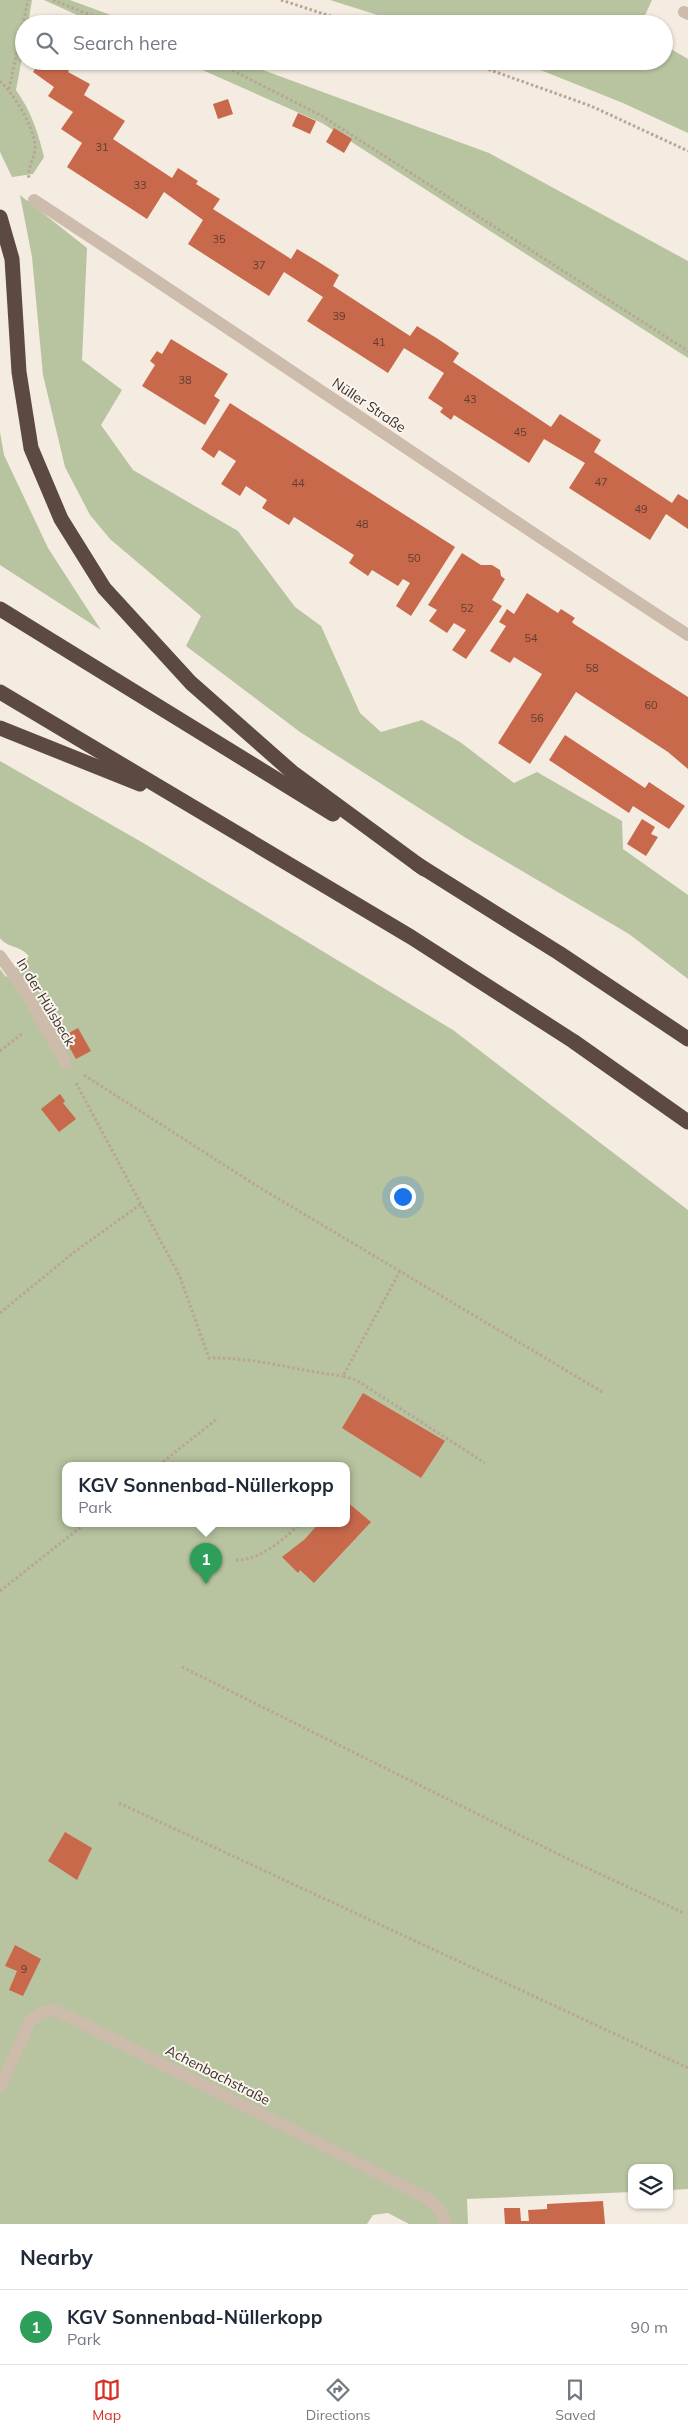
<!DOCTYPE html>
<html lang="en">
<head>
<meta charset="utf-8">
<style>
	:root { --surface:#fff; --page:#f6f6f7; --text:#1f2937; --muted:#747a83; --line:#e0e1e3; --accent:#d93025 }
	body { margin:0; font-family:Mulish,sans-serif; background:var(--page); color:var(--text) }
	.controls { position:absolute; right:15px; bottom:15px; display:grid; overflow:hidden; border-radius:10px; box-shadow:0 1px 4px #0004 }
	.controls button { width:45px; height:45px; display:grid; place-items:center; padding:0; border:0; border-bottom:1px solid var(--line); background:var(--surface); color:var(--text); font:25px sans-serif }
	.you { position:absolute; left:402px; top:1196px; width:18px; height:18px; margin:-12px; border:4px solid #fff; border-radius:50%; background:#1a73e8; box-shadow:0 0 0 8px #1a73e833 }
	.badge { display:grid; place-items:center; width:32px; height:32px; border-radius:50%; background:var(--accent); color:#fff; font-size:16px; font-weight:700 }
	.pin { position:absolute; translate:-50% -41px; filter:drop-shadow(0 1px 2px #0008) }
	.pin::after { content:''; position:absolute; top:26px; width:18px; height:15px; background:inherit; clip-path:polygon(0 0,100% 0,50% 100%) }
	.popup { position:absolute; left:62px; top:1462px; width:288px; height:65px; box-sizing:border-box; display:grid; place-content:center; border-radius:10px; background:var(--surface); filter:drop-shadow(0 1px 4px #0005); font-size:16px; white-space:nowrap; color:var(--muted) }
	.popup b { font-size:19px; color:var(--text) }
	.popup::after { content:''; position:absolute; left:50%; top:100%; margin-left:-10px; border:10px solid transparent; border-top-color:var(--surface) }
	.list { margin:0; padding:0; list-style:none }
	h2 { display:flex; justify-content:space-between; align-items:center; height:65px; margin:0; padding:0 20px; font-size:21px }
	h2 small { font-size:16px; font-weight:400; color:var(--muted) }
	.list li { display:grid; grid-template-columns:32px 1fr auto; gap:15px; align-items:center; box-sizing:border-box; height:75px; padding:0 20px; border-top:1px solid var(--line) }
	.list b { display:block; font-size:19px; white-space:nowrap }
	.list p { margin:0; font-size:16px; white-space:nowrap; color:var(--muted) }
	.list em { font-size:16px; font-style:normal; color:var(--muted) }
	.icon { flex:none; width:28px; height:28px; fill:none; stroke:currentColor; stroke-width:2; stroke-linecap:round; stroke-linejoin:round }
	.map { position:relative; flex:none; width:688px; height:2224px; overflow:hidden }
	.search { position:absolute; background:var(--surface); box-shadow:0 1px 4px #0004; left:15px; right:15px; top:15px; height:55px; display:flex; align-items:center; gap:12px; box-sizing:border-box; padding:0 18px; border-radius:28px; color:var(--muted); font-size:19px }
	.sheet { height:140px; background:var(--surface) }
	nav { display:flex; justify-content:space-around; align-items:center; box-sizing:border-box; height:70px; border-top:1px solid var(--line); background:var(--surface); font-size:14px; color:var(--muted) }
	nav a { display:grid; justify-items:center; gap:2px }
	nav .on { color:var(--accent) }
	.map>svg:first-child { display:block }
</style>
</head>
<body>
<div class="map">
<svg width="688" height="2224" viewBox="0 0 688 2224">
	<rect width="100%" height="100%" fill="#f4ebe1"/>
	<!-- green -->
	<g fill="#b8c4a0" fill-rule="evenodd">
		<path d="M0 0H32L28 24H24V47L16 90C31 111 38 132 44 157L33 174 12 177 0 152Z"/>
		<path d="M44 0H70L135 24H97Z"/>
		<path d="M330 0H652L641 24H406Z"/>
		<path d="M664 45 688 59V133L623 103 518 61H664Z"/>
		<path d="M182 61H238L489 153 688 261V358L322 123Z"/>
		<path d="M20 195 87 248 82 360 122 390 101 425 133 470 238 531 295 607 321 626 360 713 381 732 422 720 460 742 514 783 537 772 622 821 623 849 688 895V979L629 934 466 838 300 732 186 646 201 616 110 539 90 515 65 467 43 375 32 257Z"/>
		<path d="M0 432 4 455 48 548 101 630 0 565Z"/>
		<path d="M0 761 145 844 453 1030 688 1210V2189L669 2190V2168H632V2192L467 2199 468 2224H409L388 2213 373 2215 367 2224H0V969L6 977 29 956C18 944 9 949 0 938ZM66 1465H346V1523H66Z"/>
	</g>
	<!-- building -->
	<g fill="#c8694b">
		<path d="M40 61H74L68 72 90 84 84 95 125 121 113 139 172 178 178 168 198 181 196 184 220 199 213 209 291 259 297 249 317 261 339 275 333 286 410 336 417 326 438 339 459 353 453 362 551 427 560 414 601 440 594 452 672 503 678 494 688 500V529L666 514 650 540 569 488 585 463 544 439 529 463 454 415 451 420 440 412 443 408 428 398 444 373 404 348 388 373 307 321 323 297 284 272 269 296 188 244 203 220 164 192 147 219 67 167 82 143 61 129 73 112 48 96 54 87 33 72Z"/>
		<path d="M228 99 233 114 218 119 213 104Z"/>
		<path d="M298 113 316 121 310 134 292 126Z"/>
		<path d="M334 128 352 139 344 153 326 142Z"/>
		<path d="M171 339 228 374 214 396 220 400 205 425 142 386 155 365 150 361 157 351 162 354Z"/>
		<path d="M230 403 455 547 411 616 396 606 410 583 403 579 398 586 372 570 368 576 349 563 354 555 294 517 289 525 262 508 267 500 246 486 240 496 221 484 236 461 219 450 214 458 201 449Z"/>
		<path d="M462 553 481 565H492L500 570 501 576 505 579 492 600 502 606 466 659 452 650 466 630 454 623 447 633 429 621 437 610 428 605Z"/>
		<path d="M527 593 558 613 561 609 575 618 572 622 574 624 688 697V769L668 752 576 692 530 764 498 743 542 674 514 657 510 663 490 651 506 626 499 622 507 609 514 614Z"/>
		<path d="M565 735 645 788 649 782 685 806 669 829 633 806 629 813 549 760Z"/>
		<path d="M642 819 655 827 651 834 658 837 646 856 627 844Z"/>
		<path d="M78 1028 91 1051 76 1059 63 1036Z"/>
		<path d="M60 1094 65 1101 63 1103 76 1119 59 1132 41 1109Z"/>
		<path d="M363 1393 445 1441 421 1478 342 1428Z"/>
		<path d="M346 1501 371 1522 314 1583 300 1570 298 1573 282 1557 305 1539 319 1523H346Z"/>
		<path d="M65 1832 92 1848 77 1880 48 1861Z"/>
		<path d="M15 1945 41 1959 23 1996 9 1990 17 1971 5 1966Z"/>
		<path d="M603 2201 605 2224H505L504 2208H520L521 2221H529L528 2210 547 2209V2204Z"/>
	</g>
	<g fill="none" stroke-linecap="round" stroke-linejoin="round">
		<!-- path -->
		<g stroke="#b9a596" stroke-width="3" stroke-dasharray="2.5 2.5" stroke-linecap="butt">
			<path d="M53 0 113 24"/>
			<path d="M281 0 355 24"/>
			<path d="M209 61 232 70 322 116 688 351"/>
			<path d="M465 61 591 106 688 151"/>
			<path d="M0 81C14 95 33 124 35 145 36 156 27 167 29 179"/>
			<path d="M9 89 28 0"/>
			<path d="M0 1051 23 1033"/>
			<path d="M84 1075 257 1186 604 1393"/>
			<path d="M76 1083 180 1277 209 1358C255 1357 298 1371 343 1376"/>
			<path d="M400 1271 343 1376 356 1380 485 1463"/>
			<path d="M0 1313 73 1253 141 1204"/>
			<path d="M159 1465 218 1418"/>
			<path d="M236 1560C261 1560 284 1539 301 1523"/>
			<path d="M0 1591 86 1523"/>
			<path d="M182 1667 572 1861 684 1913"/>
			<path d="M119 1803 688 2068"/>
		</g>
		<!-- minor -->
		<g stroke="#cdbbac" stroke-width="12">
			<path d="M684 12 688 14"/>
			<path d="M34 200C253 343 468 492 688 635"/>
			<path d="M0 956 25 991 66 1063"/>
			<path d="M0 2087 30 2021 42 2012 55 2010 427 2198 442 2213 445 2224"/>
		</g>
		<!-- highway -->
		<g stroke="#5c4a42" stroke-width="15">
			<path d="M0 217 12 259 19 372 31 448 61 519 104 588 191 683 292 772 424 869"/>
			<path d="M0 609 333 814"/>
			<path d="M0 692 411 937 573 1041 688 1122"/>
			<path d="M0 728 140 784"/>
			<path d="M417 864 559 953 688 1039"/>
		</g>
	</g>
	<g text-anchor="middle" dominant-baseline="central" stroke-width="4" stroke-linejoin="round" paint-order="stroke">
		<!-- number labels -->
		<g font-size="11" fill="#5e3e33">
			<text x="102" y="147">31</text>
			<text x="140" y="185">33</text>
			<text x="219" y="239">35</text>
			<text x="259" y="265">37</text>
			<text x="339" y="316">39</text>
			<text x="379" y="342">41</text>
			<text x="185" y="380">38</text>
			<text x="470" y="399">43</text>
			<text x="520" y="432">45</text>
			<text x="601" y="482">47</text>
			<text x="298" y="483">44</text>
			<text x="641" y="509">49</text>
			<text x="362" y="524">48</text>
			<text x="414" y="558">50</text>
			<text x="467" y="608">52</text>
			<text x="531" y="638">54</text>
			<text x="592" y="668">58</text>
			<text x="651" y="705">60</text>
			<text x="537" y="718">56</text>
			<text x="24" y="1969">9</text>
		</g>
		<!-- street labels -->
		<g font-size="14" fill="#3b302b" stroke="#fbf5ee">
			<text transform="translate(369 405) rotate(34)">Nüller Straße</text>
			<text transform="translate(46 1002) rotate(59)">In der Hülsbeck</text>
			<text transform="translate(218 2075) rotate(27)">Achenbachstraße</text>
		</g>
	</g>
</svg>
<div class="controls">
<button><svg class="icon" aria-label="layers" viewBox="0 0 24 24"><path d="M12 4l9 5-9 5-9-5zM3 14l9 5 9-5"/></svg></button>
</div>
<div class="you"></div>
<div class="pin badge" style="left:206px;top:1584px;background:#2e9e5b">1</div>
<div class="popup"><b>KGV Sonnenbad-Nüllerkopp</b>Park</div>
<div class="search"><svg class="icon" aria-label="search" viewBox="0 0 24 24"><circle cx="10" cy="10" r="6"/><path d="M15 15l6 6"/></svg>Search here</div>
</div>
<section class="sheet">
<h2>Nearby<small></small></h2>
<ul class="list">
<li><span class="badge" style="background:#2e9e5b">1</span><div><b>KGV Sonnenbad-Nüllerkopp</b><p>Park</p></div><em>90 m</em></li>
</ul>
</section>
<nav>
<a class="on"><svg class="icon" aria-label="map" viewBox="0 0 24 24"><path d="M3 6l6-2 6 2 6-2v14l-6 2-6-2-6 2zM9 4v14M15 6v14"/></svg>Map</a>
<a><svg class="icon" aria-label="directions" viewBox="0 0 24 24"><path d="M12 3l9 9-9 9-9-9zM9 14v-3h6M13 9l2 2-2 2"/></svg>Directions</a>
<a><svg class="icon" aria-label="saved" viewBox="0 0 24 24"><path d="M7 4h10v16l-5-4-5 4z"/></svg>Saved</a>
</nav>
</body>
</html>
